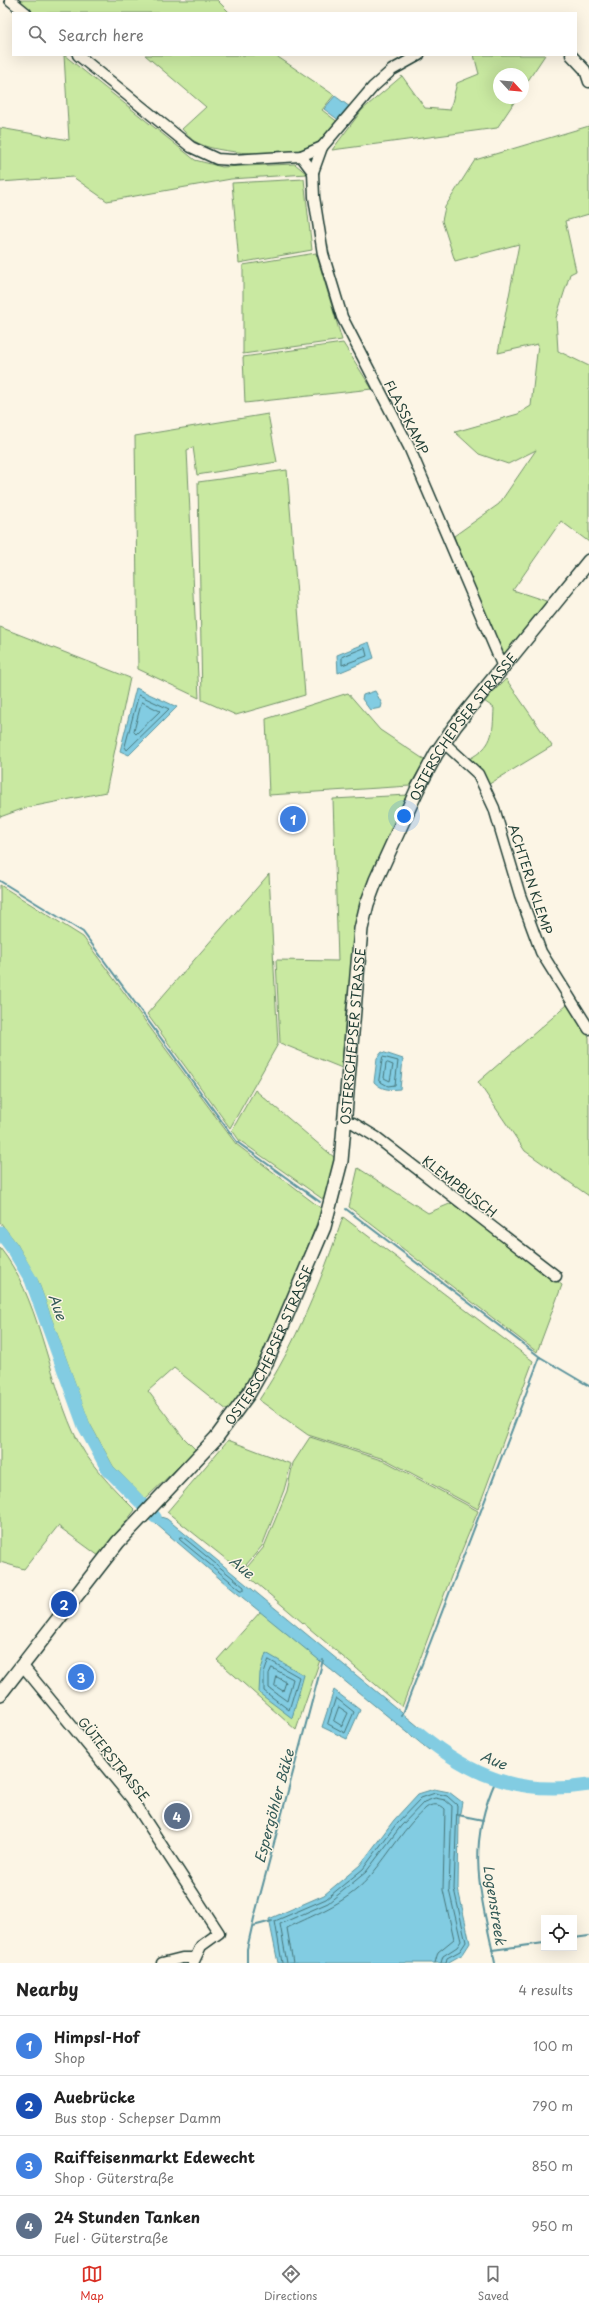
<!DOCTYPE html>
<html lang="en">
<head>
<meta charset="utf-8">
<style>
	:root { --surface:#fff; --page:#f6f6f6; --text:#222; --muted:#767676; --line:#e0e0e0; --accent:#d93025 }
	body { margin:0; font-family:"Playpen Sans",sans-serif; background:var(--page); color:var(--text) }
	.controls { position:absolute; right:12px; bottom:12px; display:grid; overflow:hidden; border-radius:0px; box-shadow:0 4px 16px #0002 }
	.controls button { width:36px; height:36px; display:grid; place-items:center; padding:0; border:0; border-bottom:1px solid var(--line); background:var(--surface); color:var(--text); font:20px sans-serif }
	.compass { position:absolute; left:493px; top:68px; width:36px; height:36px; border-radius:50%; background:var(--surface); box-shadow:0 4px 16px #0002; rotate:116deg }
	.you { position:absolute; left:404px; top:816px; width:14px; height:14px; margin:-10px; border:3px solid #fff; border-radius:50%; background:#1a73e8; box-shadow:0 0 0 6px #1a73e833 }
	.badge { display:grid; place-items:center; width:26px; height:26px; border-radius:50%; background:var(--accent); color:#fff; font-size:13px; font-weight:700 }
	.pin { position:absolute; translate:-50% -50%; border:2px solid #fff; box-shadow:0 1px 4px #0006 }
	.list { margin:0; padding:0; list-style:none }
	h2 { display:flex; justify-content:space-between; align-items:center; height:52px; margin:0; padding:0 16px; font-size:17px }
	h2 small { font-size:13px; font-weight:400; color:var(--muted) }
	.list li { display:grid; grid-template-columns:26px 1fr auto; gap:12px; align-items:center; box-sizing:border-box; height:60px; padding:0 16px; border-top:1px solid var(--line) }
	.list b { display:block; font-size:15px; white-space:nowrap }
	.list p { margin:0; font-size:13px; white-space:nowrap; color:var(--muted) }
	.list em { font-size:13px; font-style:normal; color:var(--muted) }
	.icon { flex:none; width:22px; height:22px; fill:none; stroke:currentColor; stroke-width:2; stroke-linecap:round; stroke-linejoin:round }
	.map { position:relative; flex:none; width:589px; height:1963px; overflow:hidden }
	.search { position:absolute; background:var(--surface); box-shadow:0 4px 16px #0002; left:12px; right:12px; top:12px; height:44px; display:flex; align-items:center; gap:10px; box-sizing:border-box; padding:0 14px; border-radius:0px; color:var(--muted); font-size:15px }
	.sheet { height:292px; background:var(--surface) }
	nav { display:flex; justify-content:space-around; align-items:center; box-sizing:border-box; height:56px; border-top:1px solid var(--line); background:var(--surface); font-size:11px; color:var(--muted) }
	nav a { display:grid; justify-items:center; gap:2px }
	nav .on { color:var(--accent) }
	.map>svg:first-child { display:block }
</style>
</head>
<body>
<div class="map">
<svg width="589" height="1963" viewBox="0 0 589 1963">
	<rect width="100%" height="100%" fill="#fcf5e5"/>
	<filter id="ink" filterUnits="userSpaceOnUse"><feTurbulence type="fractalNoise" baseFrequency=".025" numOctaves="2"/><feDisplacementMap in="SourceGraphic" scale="8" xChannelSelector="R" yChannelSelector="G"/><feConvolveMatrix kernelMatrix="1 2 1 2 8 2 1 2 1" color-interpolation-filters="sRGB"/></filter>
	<g filter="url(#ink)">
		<!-- green -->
		<g fill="#c9e9a1" stroke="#74936a">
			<path d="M18 0H217L230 13H34Z"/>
			<path d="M64 55 195 160 222 167 295 164 307 174 231 179 107 201 73 177 0 182V128L69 140Z"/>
			<path d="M145 55H275L334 95 322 110 339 123C329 133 319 144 305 149 285 157 214 154 196 142 191 140 186 133 182 129L206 107Z"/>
			<path d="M474 55H545L523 88V74H499V98H517L497 128 332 150 362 110 402 76 425 108 450 110 457 83 479 74Z"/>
			<path d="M589 126V214L565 221 576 271 570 274 556 318 558 351 589 366V542L561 521 513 590 546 601 547 604 504 657 469 579 454 536 499 504 536 450 508 464 479 454 455 432 518 414 531 406 538 344 498 353 519 244 455 261 442 221 445 207 475 160Z"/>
			<path d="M304 179 312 250 239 263 232 183Z"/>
			<path d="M316 253 342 340 243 354V265Z"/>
			<path d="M343 343 372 389 245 403 243 357Z"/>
			<path d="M268 414 277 462 197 475 193 447 187 450 199 698 138 669 135 436Z"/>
			<path d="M287 470 305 695 236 715 202 700 198 482Z"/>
			<path d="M0 627 130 678 106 792 25 808 0 817Z"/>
			<path d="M506 679 552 746 486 786 469 759C493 746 493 734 494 708L484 701Z"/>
			<path d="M348 693 380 730 425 760 410 786 269 795 266 719Z"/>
			<path d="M408 795 357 929 346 1009 342 1068 280 1043 276 960 338 961 333 799Z"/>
			<path d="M269 874 278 1044 230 1128 147 1014Z"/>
			<path d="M0 885 83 937 236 1144 322 1209C296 1278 271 1351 228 1411L174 1368 148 1391 183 1437 196 1450 145 1499 113 1466 89 1422 38 1281 17 1244 0 1222Z"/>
			<path d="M567 1005 589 1037V1196L525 1151 478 1082Z"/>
			<path d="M255 1090 335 1158 324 1200 239 1140 232 1130Z"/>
			<path d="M358 1168 428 1213 452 1203 562 1285 537 1352 349 1207Z"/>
			<path d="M343 1217 533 1361 478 1509 387 1460 308 1435 259 1400C295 1346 322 1279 343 1217Z"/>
			<path d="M0 1248C38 1295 48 1375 73 1431 87 1463 111 1486 135 1510L99 1556 58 1526 24 1569 0 1562Z"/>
			<path d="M310 1437 387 1462 478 1511 452 1574 402 1707 243 1572 264 1547 287 1491 293 1463Z"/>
			<path d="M228 1440 291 1464 284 1490 262 1546 241 1571 167 1512Z"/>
			<path d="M261 1611 320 1660 296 1730 217 1660Z"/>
		</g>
		<!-- water -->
		<g fill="#82cce2" stroke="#5a939c">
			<path d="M335 96 350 107 340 121 324 109Z"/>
			<path d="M369 642 374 658 338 673 337 655Z"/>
			<path d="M136 688 177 707 129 755 120 751Z"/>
			<path d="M375 691 382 704 381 708 370 710 362 699 363 695Z"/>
			<path d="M382 1052 403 1059 400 1089C389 1090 382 1090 374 1082L377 1058Z"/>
			<path d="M155 1512 161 1517 167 1519 436 1741 429 1750 226 1584 149 1518Z"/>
			<path d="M266 1653 304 1675 292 1718 259 1693 260 1673Z"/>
			<path d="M334 1690 360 1710 347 1739 322 1727Z"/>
			<path d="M434 1789 449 1792 462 1802 459 1818 458 1889 470 1943 463 1954 447 1963H278L269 1919 324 1895 360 1865 394 1820 418 1794Z"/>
		</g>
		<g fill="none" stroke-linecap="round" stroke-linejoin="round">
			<!-- shore -->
			<g stroke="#47767a" stroke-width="1">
				<path d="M365 648 367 656 342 665V657Z"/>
				<path d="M139 695 169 709 127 750 125 747Z"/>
				<path d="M142 702 160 711 136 734 134 732Z"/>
				<path d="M383 1057 398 1061 395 1085 388 1086 379 1081Z"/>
				<path d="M388 1063 393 1065 390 1081 384 1078 386 1064Z"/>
				<path d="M180 1537H183L244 1587V1590H241L180 1540Z"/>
				<path d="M269 1660 299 1677 289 1710 264 1691V1674Z"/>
				<path d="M272 1668 293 1679 287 1701 269 1688V1674Z"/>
				<path d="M277 1677 286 1682 283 1691 275 1686Z"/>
				<path d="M336 1698 354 1712 345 1733 328 1724Z"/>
				<path d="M339 1707 348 1713 342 1726 334 1721Z"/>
				<path d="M282 1963 275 1921 326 1899 363 1869 397 1823 421 1798 435 1793 447 1796 457 1805 454 1889 466 1942 460 1951 447 1958 446 1963"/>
				<path d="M287 1963 280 1924 328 1903 366 1872 401 1826 424 1802 435 1798 445 1800 452 1806 449 1890 461 1941 457 1947 443 1956 441 1963"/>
				<path d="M293 1963 287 1928C318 1913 349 1902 372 1874 390 1853 405 1826 426 1808 432 1803 441 1804 445 1809L443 1890 454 1939 438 1952 435 1963"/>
			</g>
			<!-- stream -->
			<g stroke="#5a939c" stroke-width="2">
				<path d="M0 881 83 932 237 1142 320 1202"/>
				<path d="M346 1209 540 1357"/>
				<path d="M402 1716 540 1357 589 1386"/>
				<path d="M458 1815 483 1820"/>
				<path d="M253 1926 272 1921"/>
				<path d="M574 1938 589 1936"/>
				<path d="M492 1950 544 1943"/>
				<path d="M247 1963V1949L254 1918 323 1660"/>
				<path d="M495 1963C481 1894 465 1848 496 1780"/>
			</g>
			<!-- river -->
			<g stroke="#82cce2" stroke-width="13">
				<path d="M0 1232 12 1248 31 1280 84 1426 108 1470 155 1517"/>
				<path d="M419 1733C472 1777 520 1796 589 1785"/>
			</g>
			<defs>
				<g id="minor">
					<path d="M10 0 26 13"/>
					<path d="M78 55 191 147 217 159 233 160 301 156 322 147 373 87 392 70 419 55"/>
					<path d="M571 55 585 70 589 82"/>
					<path d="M301 156 313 172 314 197 323 254 342 317 409 447 503 667"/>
					<path d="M313 172 322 147"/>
					<path d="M443 742 478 774 494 808 520 895 541 952 589 1029"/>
					<path d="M345 1122 353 1123 376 1137 556 1276"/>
					<path d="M22 1665 131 1798 219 1933 201 1946 193 1963"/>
					<path d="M162 1963 182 1958H194"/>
				</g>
				<g id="major">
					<path id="s1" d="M0 1694 118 1542 216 1438 249 1393 267 1361 324 1227 341 1161 361 929 367 904 376 880 417 790 436 754 455 726 589 561"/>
				</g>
			</defs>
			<!-- minor casing -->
			<use href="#minor" stroke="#1f3d34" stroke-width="13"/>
			<!-- major casing -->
			<use href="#major" stroke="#1f3d34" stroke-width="16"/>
			<!-- minor -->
			<use href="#minor" stroke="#fcf5e5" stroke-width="10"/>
			<!-- major -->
			<use href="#major" stroke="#fcf5e5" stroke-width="13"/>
		</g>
	</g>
	<g text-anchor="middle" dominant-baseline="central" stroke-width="3" stroke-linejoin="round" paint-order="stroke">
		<!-- street labels -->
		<g font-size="13" fill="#1f3d34" stroke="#fcf5e5">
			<text transform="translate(407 417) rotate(63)">FLASSKAMP</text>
			<text stroke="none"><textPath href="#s1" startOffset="1103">OSTERSCHEPSER STRASSE</textPath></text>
			<text transform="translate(531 879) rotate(72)">ACHTERN KLEMP</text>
			<text stroke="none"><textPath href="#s1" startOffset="767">OSTERSCHEPSER STRASSE</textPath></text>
			<text transform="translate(460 1186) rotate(38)">KLEMPBUSCH</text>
			<text stroke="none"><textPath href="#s1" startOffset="443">OSTERSCHEPSER STRASSE</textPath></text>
			<text transform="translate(114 1759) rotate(51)">GÜTERSTRASSE</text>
		</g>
		<!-- water labels -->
		<g font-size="14" font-style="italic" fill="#335a57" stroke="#fcf5e5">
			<text transform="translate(58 1307) rotate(70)">Aue</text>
			<text transform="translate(242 1567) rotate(39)">Aue</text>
			<text transform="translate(494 1760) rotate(22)">Aue</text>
			<text transform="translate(274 1806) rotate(-75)">Espergöhler Bäke</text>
			<text transform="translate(495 1905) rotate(81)">Logenstreek</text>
		</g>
	</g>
</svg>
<div class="controls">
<button><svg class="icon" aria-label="locate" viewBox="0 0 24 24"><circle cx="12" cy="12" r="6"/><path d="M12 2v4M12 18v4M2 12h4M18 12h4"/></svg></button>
</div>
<svg class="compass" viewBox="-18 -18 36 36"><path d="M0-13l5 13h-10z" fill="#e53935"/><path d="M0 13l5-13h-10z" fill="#767676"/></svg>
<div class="you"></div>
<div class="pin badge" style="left:293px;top:819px;background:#3f7fe0">1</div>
<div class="pin badge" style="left:64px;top:1604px;background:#1a4fb4">2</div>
<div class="pin badge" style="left:81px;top:1677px;background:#3f7fe0">3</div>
<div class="pin badge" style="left:177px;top:1816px;background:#5c6f8a">4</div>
<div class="search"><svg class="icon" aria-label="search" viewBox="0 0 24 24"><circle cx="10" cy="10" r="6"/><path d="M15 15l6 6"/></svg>Search here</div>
</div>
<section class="sheet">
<h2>Nearby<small>4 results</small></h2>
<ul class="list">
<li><span class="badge" style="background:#3f7fe0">1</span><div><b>Himpsl-Hof</b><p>Shop</p></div><em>100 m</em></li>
<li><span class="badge" style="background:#1a4fb4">2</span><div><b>Auebrücke</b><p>Bus stop · Schepser Damm</p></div><em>790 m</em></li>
<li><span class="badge" style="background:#3f7fe0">3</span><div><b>Raiffeisenmarkt Edewecht</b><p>Shop · Güterstraße</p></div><em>850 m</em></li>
<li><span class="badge" style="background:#5c6f8a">4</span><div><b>24 Stunden Tanken</b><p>Fuel · Güterstraße</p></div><em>950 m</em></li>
</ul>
</section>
<nav>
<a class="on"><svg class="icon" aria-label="map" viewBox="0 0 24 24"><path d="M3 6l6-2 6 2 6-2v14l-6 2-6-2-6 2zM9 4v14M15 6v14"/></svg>Map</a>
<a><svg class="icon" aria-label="directions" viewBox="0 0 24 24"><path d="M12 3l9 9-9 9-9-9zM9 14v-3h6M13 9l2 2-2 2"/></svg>Directions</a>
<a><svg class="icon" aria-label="saved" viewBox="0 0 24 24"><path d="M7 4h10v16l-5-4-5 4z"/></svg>Saved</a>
</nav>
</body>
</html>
